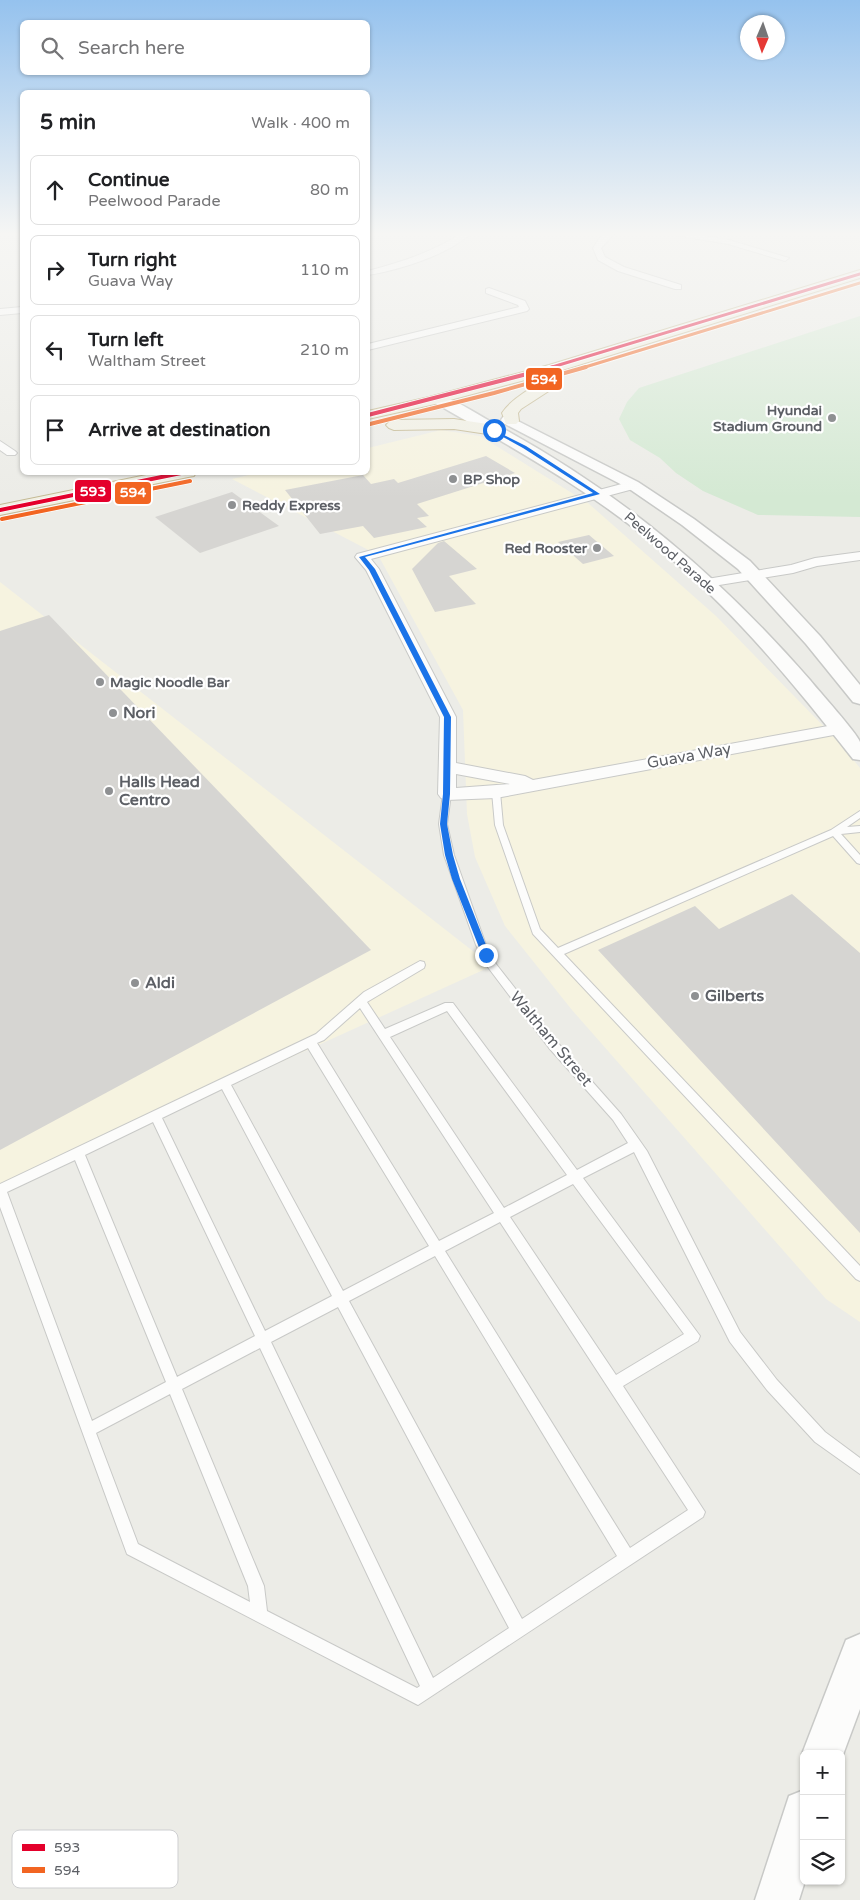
<!DOCTYPE html>
<html lang="en">
<head>
<meta charset="utf-8">
<style>
	:root { --surface:#fff; --page:#f6f6f6; --text:#202124; --muted:#757577; --line:#e0e0e0 }
	body { margin:0; font-family:"Varela Round",sans-serif; background:var(--page); color:var(--text) }
	.controls { position:absolute; right:15px; bottom:15px; display:grid; overflow:hidden; border-radius:8px; box-shadow:0 1px 4px #0004 }
	.controls button { width:45px; height:45px; display:grid; place-items:center; padding:0; border:0; border-bottom:1px solid var(--line); background:var(--surface); color:var(--text); font:25px sans-serif }
	.compass { position:absolute; left:740px; top:15px; width:45px; height:45px; border-radius:50%; background:var(--surface); box-shadow:0 1px 4px #0004; rotate:182deg }
	.stop { position:absolute; width:15px; height:15px; margin:-11px; border:4px solid #1a73e8; border-radius:50%; background:#fff }
	.stop.end { background:#1a73e8; border-color:#fff; box-shadow:0 1px 5px #0008 }
	.list { margin:0; padding:0; list-style:none }
	h2 { display:flex; justify-content:space-between; align-items:center; height:65px; margin:0; padding:0 20px; font-size:21px }
	h2 small { font-size:16px; font-weight:400; color:var(--muted) }
	.list li { display:grid; grid-template-columns:32px 1fr auto; gap:15px; align-items:center; box-sizing:border-box; height:70px; margin:0 10px 10px; padding:0 10px; border:1px solid var(--line); border-radius:8px }
	.list b { display:block; font-size:19px; white-space:nowrap }
	.list p { margin:0; font-size:16px; white-space:nowrap; color:var(--muted) }
	.list em { font-size:16px; font-style:normal; color:var(--muted) }
	.icon { flex:none; width:28px; height:28px; fill:none; stroke:currentColor; stroke-width:2; stroke-linecap:round; stroke-linejoin:round }
	.map { position:relative; flex:none; width:860px; height:1900px; overflow:hidden }
	.search { position:absolute; background:var(--surface); box-shadow:0 1px 4px #0004; left:20px; top:20px; width:350px; height:55px; display:flex; align-items:center; gap:12px; box-sizing:border-box; padding:0 18px; border-radius:8px; color:var(--muted); font-size:19px }
	.panel { position:absolute; background:var(--surface); box-shadow:0 1px 4px #0004; left:20px; top:90px; width:350px; height:385px; border-radius:8px }
	.map>svg:first-child { display:block }
</style>
</head>
<body>
<div class="map">
<svg width="860" height="1900" viewBox="0 0 860 1900">
	<rect width="100%" height="100%" fill="#ecece7"/>
	<!-- commercial -->
	<g fill="#f6f3e0">
		<path d="M441 430 480 436 588 503 716 616 838 741 860 768V1322L826 1299 572 1010 505 926 475 857 467 814 463 710 378 555 232 479 261 472H368V448Z"/>
		<path d="M0 582 492 966 0 1190Z"/>
	</g>
	<!-- green -->
	<path fill="#d4e9d3" d="M860 316V517L758 515 703 491 676 473 660 458 630 440 619 419 627 402 639 388Z"/>
	<!-- building -->
	<g fill="#d6d5d2">
		<path d="M486 456 515 473 417 504 429 516 417 518 427 527 374 538 363 526 320 534 285 490 363 475 371 484 394 479 398 483Z"/>
		<path d="M232 492 279 526 200 553 155 517Z"/>
		<path d="M589 535 614 556 583 564 558 542Z"/>
		<path d="M444 541 477 569 449 576 476 604 435 612 412 569 438 543Z"/>
		<path d="M49 615 371 950 0 1150V631Z"/>
		<path d="M792 894 860 953V1233L598 950 695 906 719 929Z"/>
	</g>
	<g fill="none" stroke-linecap="round" stroke-linejoin="round">
		<defs>
			<g id="service">
				<path d="M496 789 500 792 503 825 540 929 558 948 831 830 860 811V818L847 827 860 826V832L841 834 860 855V864L857 863 833 836 564 954 860 1266V1281L856 1279 533 934 495 825 492 792Z"/>
				<path d="M447 791 451 794 447 824 454 855 486 945 496 964 557 1042 621 1114 647 1151 740 1332 777 1380 825 1432 860 1458V1474L815 1442 767 1390 730 1342 634 1152 583 1178 700 1336 698 1341 623 1386 705 1512 703 1517 418 1705 127 1554 0 1207V1184L316 1034 364 992 420 961 424 962 425 965 424 968 367 1002 385 1029 445 1003H453L577 1170 628 1143 613 1120 549 1048 487 966 476 945 444 855 439 824 443 794ZM360 1008 494 1213 439 1241 317 1043 324 1040ZM447 1011 567 1175 504 1208 390 1037ZM308 1048 429 1246 343 1291 231 1085ZM222 1089 332 1296 265 1331 162 1118ZM153 1122 255 1336 177 1377 85 1155ZM75 1160 166 1382 92 1421 7 1192ZM573 1184 684 1334 616 1375 510 1217ZM500 1222 688 1510 630 1548 445 1251ZM435 1256 617 1556 522 1619 349 1301ZM338 1307 509 1628 433 1678 271 1342ZM260 1348 420 1686 417 1688 267 1611 264 1586 182 1389ZM170 1394 248 1586 250 1602 138 1544 96 1433Z"/>
			</g>
			<g id="minor">
				<path d="M0 232H19L15 234 0 235Z"/>
				<path d="M463 232H472C449 255 399 270 368 275V271C401 262 434 252 463 232Z"/>
				<path d="M607 232H616L601 248 605 257 624 267 681 285V289H675L618 271 598 260 593 248 601 236Z"/>
				<path d="M664 232H681L729 240 789 258 785 261 728 244 668 234Z"/>
				<path d="M489 288 525 301 529 309 527 311 368 350V344L519 307 518 305 486 293V289Z"/>
				<path d="M22 307V313L0 315V309Z"/>
				<path d="M0 441 15 451 17 453 15 455H7L0 450Z"/>
				<path d="M633 481 639 485 637 488 371 559 379 569 456 717V763L525 776 533 780 839 724 845 726 847 729 845 732 839 734 496 798 447 800 441 798 438 794 440 717 366 570 355 557 357 554ZM456 774 510 784 456 788Z"/>
				<path d="M860 552V560L817 566 793 573 707 587 700 583 707 579 791 565 815 558Z"/>
			</g>
			<g id="tertiary">
				<path d="M440 396C458 400 486 420 504 429 624 495 720 577 810 680 817 689 858 734 860 742 860 747 860 755 860 760L853 759C798 689 742 620 675 562 602 497 519 451 435 403L433 400 435 397Z"/>
				<path d="M508 416 638 482 694 519 750 561 820 636 860 685V704L853 702 806 644 738 569 682 525 628 488 503 423 501 420 503 417Z"/>
				<path d="M860 1634V1709L841 1760V1754H804V1758L802 1754 846 1640Z"/>
				<path d="M804 1790 805 1881 799 1900H755L789 1796Z"/>
			</g>
			<g id="trunk">
				<path d="M860 270V278L559 371 435 404 368 419V411L429 397 549 365Z"/>
				<path d="M550 380 555 381 557 384 555 387 521 409 518 413 519 421 516 424H506L502 413C510 400 536 383 550 380Z"/>
				<path d="M454 419 494 425 499 427 502 430 499 433 494 435 454 429 394 430 389 428 386 425 389 422 394 420Z"/>
				<path d="M161 472H196L194 476 188 477 0 515V505Z"/>
			</g>
		</defs>
		<!-- service casing -->
		<use href="#service" stroke="#c8c9c7" stroke-width="2"/>
		<!-- minor casing -->
		<use href="#minor" stroke="#c8c9c7" stroke-width="2"/>
		<!-- tertiary casing -->
		<use href="#tertiary" stroke="#c8c9c7" stroke-width="3"/>
		<!-- trunk casing -->
		<use href="#trunk" stroke="#c4b993" stroke-width="2"/>
		<!-- service -->
		<use href="#service" fill="#fcfcfb" fill-rule="evenodd"/>
		<!-- minor -->
		<use href="#minor" fill="#fcfcfb" fill-rule="evenodd"/>
		<!-- tertiary -->
		<use href="#tertiary" fill="#fcfcfb" fill-rule="evenodd"/>
		<!-- trunk -->
		<use href="#trunk" fill="#f1f0e4" fill-rule="evenodd"/>
		<defs>
			<path id="bus-1-far1" d="M549 368 860 274"/>
			<g id="bus-1">
				<path d="M368 415 554 367"/>
				<path d="M0 510 186 472"/>
			</g>
			<path id="bus-2-far1" d="M582 368 860 283"/>
			<g id="bus-2">
				<path d="M370 424 494 393 586 367"/>
				<path d="M2 519 190 481"/>
			</g>
		</defs>
		<!-- bus-1-far1 casing -->
		<use href="#bus-1-far1" stroke="#fff" stroke-width="5"/>
		<!-- bus-1 casing -->
		<use href="#bus-1" stroke="#fff" stroke-width="5.5"/>
		<!-- bus-2-far1 casing -->
		<use href="#bus-2-far1" stroke="#fff" stroke-width="5"/>
		<!-- bus-2 casing -->
		<use href="#bus-2" stroke="#fff" stroke-width="5.5"/>
		<!-- bus-1-far1 -->
		<use href="#bus-1-far1" stroke="#e4002b" stroke-width="3"/>
		<!-- bus-1 -->
		<use href="#bus-1" stroke="#e4002b" stroke-width="4"/>
		<!-- bus-2-far1 -->
		<use href="#bus-2-far1" stroke="#f26522" stroke-width="3"/>
		<!-- bus-2 -->
		<use href="#bus-2" stroke="#f26522" stroke-width="4"/>
	</g>
	<!-- sky -->
	<linearGradient id="sky" x2="0" y2="1"><stop stop-color="#95c2ee"/><stop offset="0.47" stop-color="#f6f6f4"/><stop offset="1" stop-color="#f6f6f4" stop-opacity="0"/></linearGradient>
	<rect width="860" height="498" fill="url(#sky)"/>
	<!-- route -->
	<path fill="#1a73e8" d="M492 429 526 446 600 494 365 557 375 569 451 717 450 794 447 824 453 855 460 879 490 955 486 958 482 955 452 879 445 855 440 824 443 794 444 717 369 570 359 557 593 493 523 448 492 431Z"/>
	<!-- markers -->
	<g fill="#8e9092" stroke="#fff" stroke-width="2">
		<circle cx="832" cy="418" r="5"/>
		<circle cx="453" cy="479" r="5"/>
		<circle cx="232" cy="505" r="5"/>
		<circle cx="597" cy="548" r="5"/>
		<circle cx="100" cy="682" r="5"/>
		<circle cx="113" cy="713" r="5"/>
		<circle cx="109" cy="791" r="5"/>
		<circle cx="135" cy="983" r="5"/>
		<circle cx="695" cy="996" r="5"/>
	</g>
	<g text-anchor="middle" dominant-baseline="central" stroke-width="4.5" stroke-linejoin="round" paint-order="stroke">
		<!-- far-poi labels -->
		<g font-size="14" font-weight="bold" fill="#5c5f65" stroke="#fff" text-anchor="start">
			<text x="822" y="410" text-anchor="end">Hyundai<tspan x="822" dy="16">Stadium Ground</tspan></text>
			<text x="463" y="479">BP Shop</text>
			<text x="242" y="505">Reddy Express</text>
			<text x="587" y="548" text-anchor="end">Red Rooster</text>
			<text x="110" y="682">Magic Noodle Bar</text>
		</g>
		<!-- far-street labels -->
		<g font-size="14" fill="#5c5f65" stroke="#fff">
			<text transform="translate(670 553) rotate(41)">Peelwood Parade</text>
		</g>
		<!-- poi labels -->
		<g font-size="16" font-weight="bold" fill="#5c5f65" stroke="#fff" text-anchor="start">
			<text x="123" y="713">Nori</text>
			<text x="119" y="782">Halls Head<tspan x="119" dy="18">Centro</tspan></text>
			<text x="145" y="983">Aldi</text>
			<text x="705" y="996">Gilberts</text>
		</g>
		<!-- street labels -->
		<g font-size="16" fill="#5c5f65" stroke="#fff">
			<text transform="translate(689 756) rotate(-10)">Guava Way</text>
			<text transform="translate(551 1039) rotate(50)">Waltham Street</text>
		</g>
	</g>
	<!-- legend -->
	<rect x="12" y="1830" width="166" height="58" rx="8" fill="#fff" stroke="#cecfd1" stroke-width="1"/>
	<rect x="22" y="1844" width="23" height="7" fill="#e4002b"/>
	<rect x="22" y="1867" width="23" height="6" fill="#f26522"/>
	<g font-size="14" fill="#5c5f65">
		<text x="54" y="1852">593</text>
		<text x="54" y="1875">594</text>
	</g>
	<g stroke="#fff" stroke-width="2">
		<rect x="525" y="367" width="38" height="24" rx="5" fill="#f26522"/>
		<rect x="74" y="479" width="38" height="24" rx="5" fill="#e4002b"/>
		<rect x="114" y="481" width="38" height="24" rx="5" fill="#f26522"/>
	</g>
	<g font-size="14" text-anchor="middle" font-weight="bold" fill="#fff">
		<text x="544" y="384">594</text>
		<text x="93" y="496">593</text>
		<text x="133" y="497">594</text>
	</g>
</svg>
<div class="controls">
<button>+</button>
<button>−</button>
<button><svg class="icon" aria-label="layers" viewBox="0 0 24 24"><path d="M12 4l9 5-9 5-9-5zM3 14l9 5 9-5"/></svg></button>
</div>
<svg class="compass" viewBox="-18 -18 36 36"><path d="M0-13l5 13h-10z" fill="#e53935"/><path d="M0 13l5-13h-10z" fill="#757577"/></svg>
<div class="stop" style="left:494px;top:430px"></div>
<div class="stop end" style="left:486px;top:955px"></div>
<div class="search"><svg class="icon" aria-label="search" viewBox="0 0 24 24"><circle cx="10" cy="10" r="6"/><path d="M15 15l6 6"/></svg>Search here</div>
<section class="panel">
<h2>5 min<small>Walk · 400 m</small></h2>
<ul class="list">
<li><svg class="icon" aria-label="ahead" viewBox="0 0 24 24"><path d="M12 20V5M6 11l6-6 6 6"/></svg><div><b>Continue</b><p>Peelwood Parade</p></div><em>80 m</em></li>
<li><svg class="icon" aria-label="right" viewBox="0 0 24 24"><path d="M7 20v-9h11M14 6l5 5-5 5"/></svg><div><b>Turn right</b><p>Guava Way</p></div><em>110 m</em></li>
<li><svg class="icon" aria-label="left" viewBox="0 0 24 24"><path d="M17 20v-9H6M10 6l-5 5 5 5"/></svg><div><b>Turn left</b><p>Waltham Street</p></div><em>210 m</em></li>
<li><svg class="icon" aria-label="arrive" viewBox="0 0 24 24"><path d="M6 21V4h12l-3 4 3 4H6"/></svg><div><b>Arrive at destination</b></div></li>
</ul>
</section>
</div>
</body>
</html>
